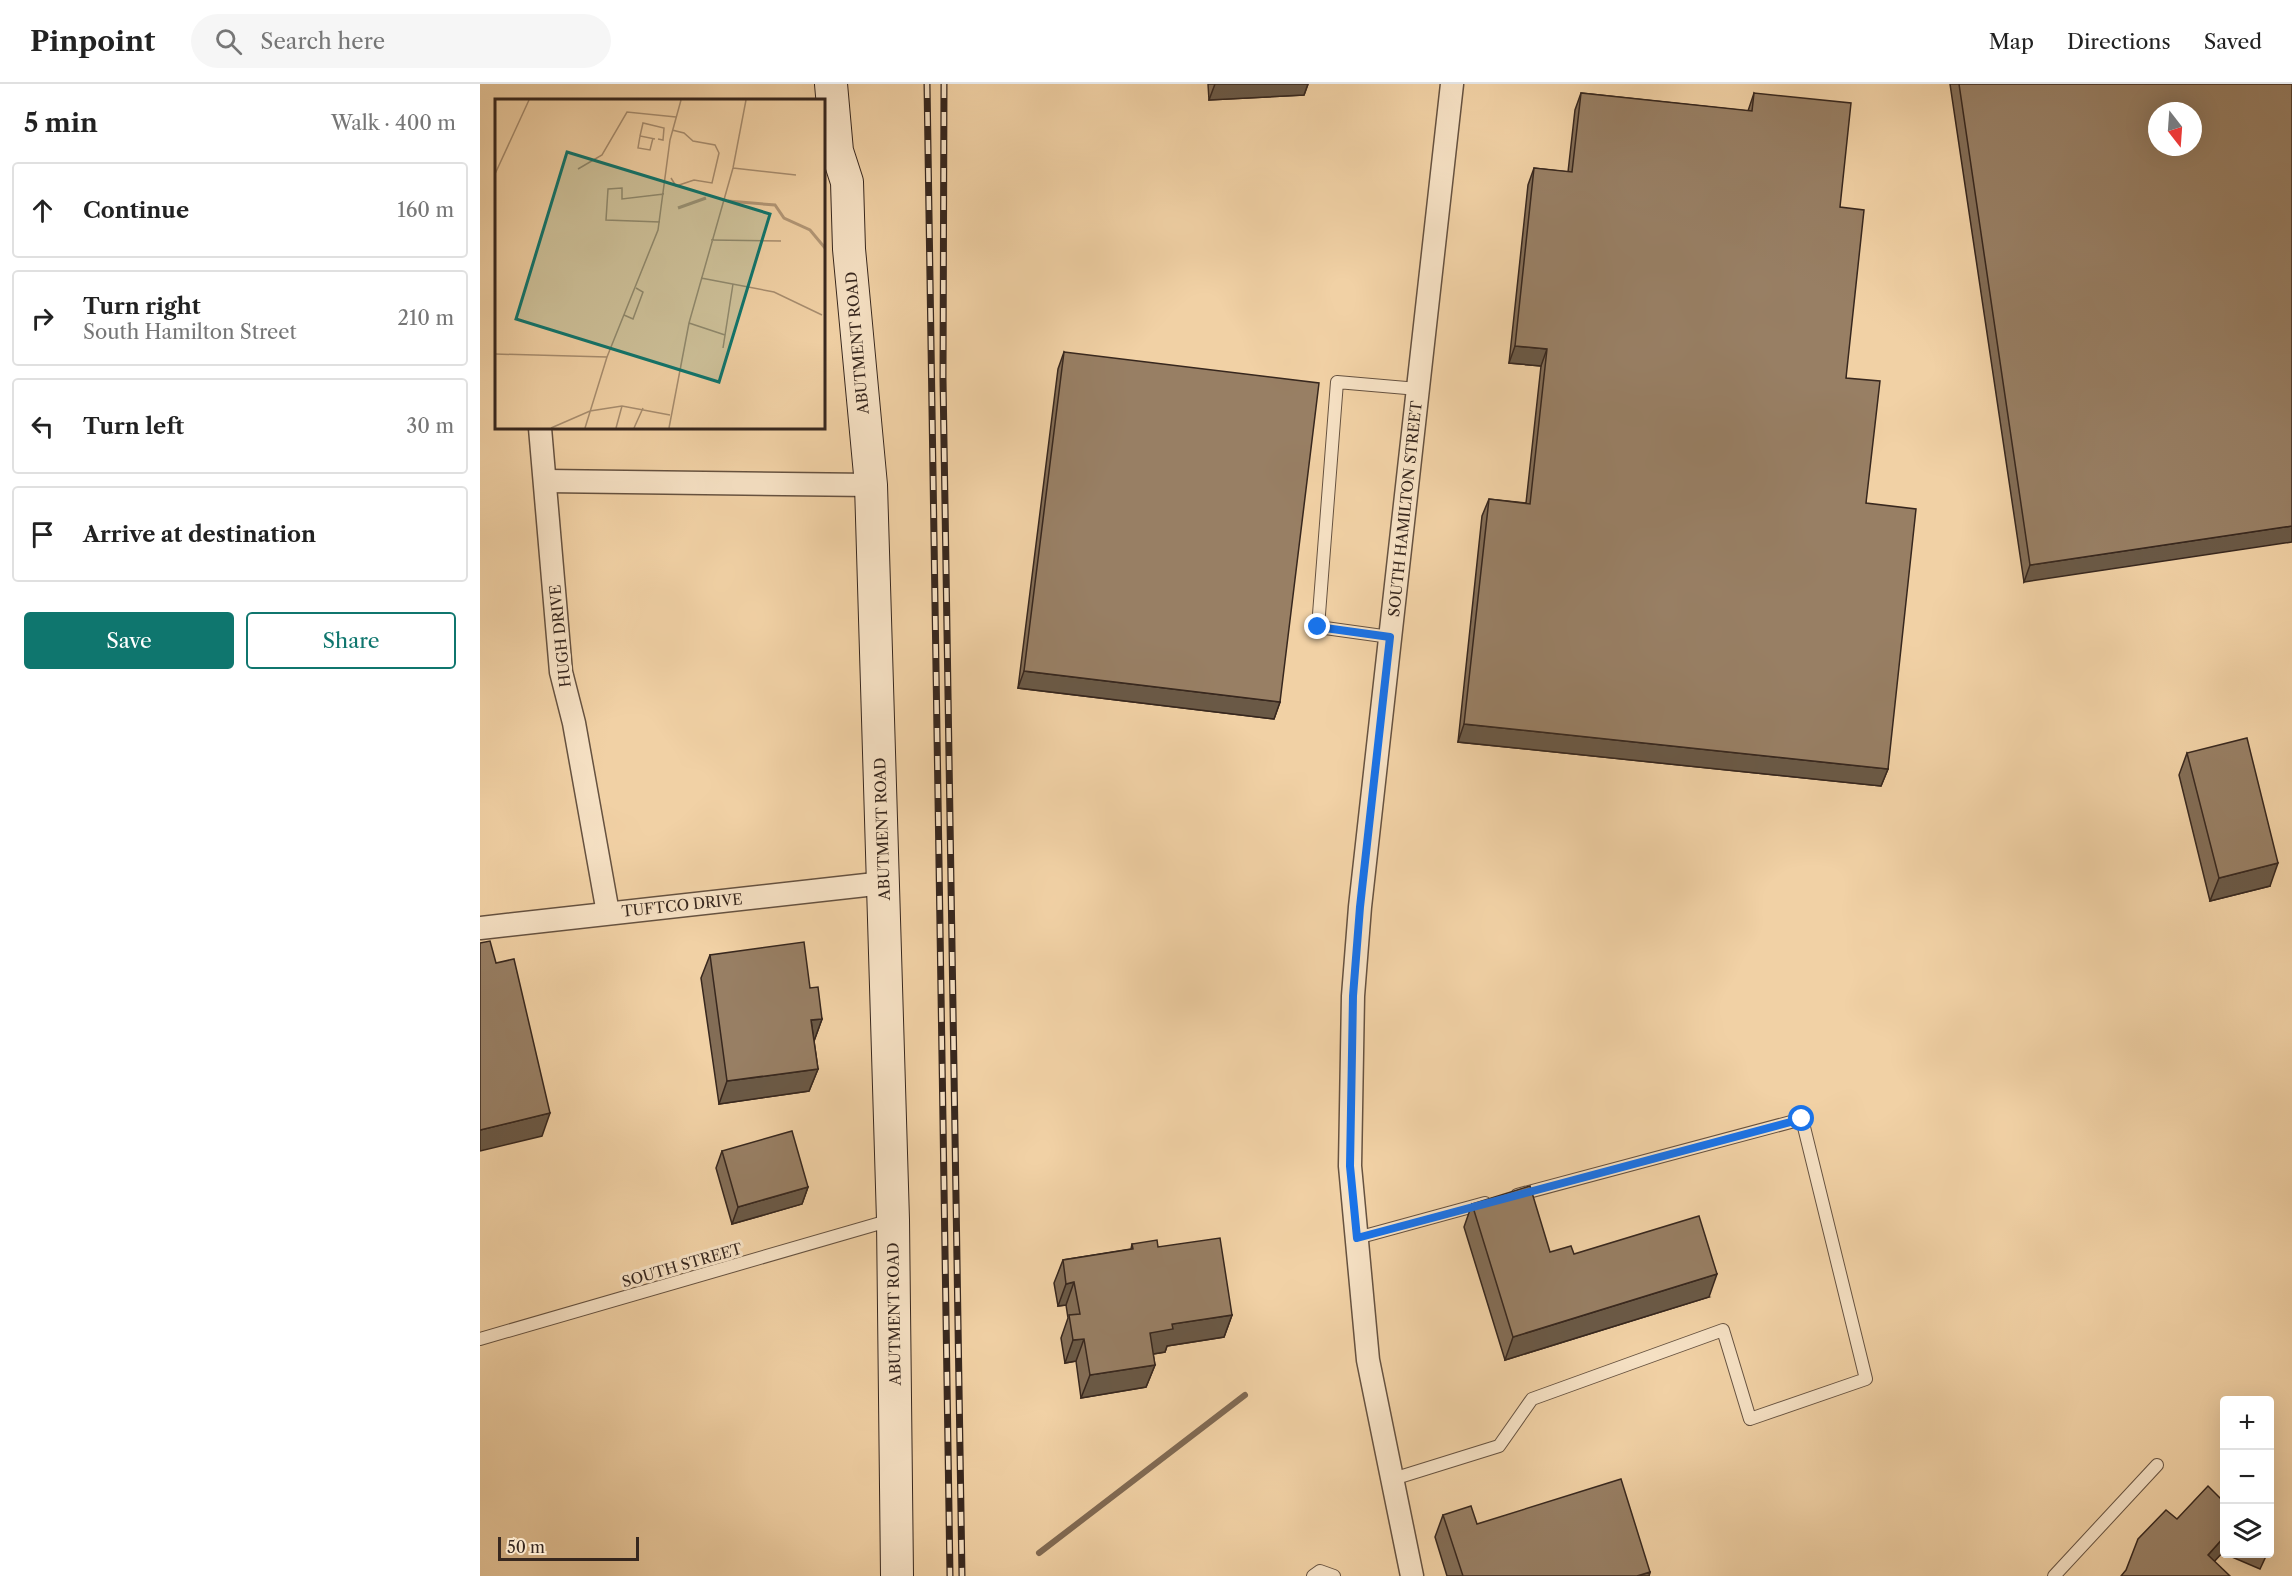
<!DOCTYPE html>
<html lang="en">
<head>
<meta charset="utf-8">
<style>
	:root { --surface:#fff; --page:#f6f6f6; --text:#222; --muted:#767676; --line:#e0e0e0; --accent:#0f766e }
	body { margin:0; font-family:"Libre Caslon Text",serif; background:var(--page); color:var(--text) }
	.controls { position:absolute; right:18px; bottom:18px; display:grid; overflow:hidden; border-radius:6px; box-shadow:0 6px 24px #0002 }
	.controls button { width:54px; height:54px; display:grid; place-items:center; padding:0; border:0; border-bottom:2px solid var(--line); background:var(--surface); color:var(--text); font:30px sans-serif }
	.compass { position:absolute; left:1668px; top:18px; width:54px; height:54px; border-radius:50%; background:var(--surface); box-shadow:0 6px 24px #0002; rotate:163deg }
	.scale { position:absolute; left:18px; bottom:15px; width:141px; box-sizing:border-box; padding-left:6px; border:3px solid #37271e; border-top:0; font-size:16px; line-height:21px; white-space:nowrap; color:#37271e; -webkit-text-stroke:4px #f6e1c4; paint-order:stroke }
	.stop { position:absolute; width:18px; height:18px; margin:-14px; border:4px solid #1a73e8; border-radius:50%; background:#fff }
	.stop.end { background:#1a73e8; border-color:#fff; box-shadow:0 2px 6px #0008 }
	.list { margin:0; padding:0; list-style:none }
	h2 { display:flex; justify-content:space-between; align-items:center; height:78px; margin:0; padding:0 24px; font-size:26px }
	h2 small { font-size:20px; font-weight:400; color:var(--muted) }
	.list li { display:grid; grid-template-columns:39px 1fr auto; gap:18px; align-items:center; box-sizing:border-box; height:96px; margin:0 12px 12px; padding:0 12px; border:2px solid var(--line); border-radius:6px }
	.list b { display:block; font-size:22px; white-space:nowrap }
	.list p { margin:0; font-size:20px; white-space:nowrap; color:var(--muted) }
	.list em { font-size:20px; font-style:normal; color:var(--muted) }
	.actions { display:flex; gap:12px; padding:18px 24px }
	.actions a { flex:1; padding:14px 0; border:2px solid var(--accent); border-radius:6px; text-align:center; font-size:21px; color:var(--accent) }
	.actions .main { background:var(--accent); color:#fff }
	.icon { flex:none; width:33px; height:33px; fill:none; stroke:currentColor; stroke-width:2; stroke-linecap:round; stroke-linejoin:round }
	.map { position:relative; flex:none; width:1812px; height:1492px; overflow:hidden }
	header { display:flex; align-items:center; gap:36px; box-sizing:border-box; height:84px; padding:0 30px; background:var(--surface); border-bottom:2px solid var(--line) }
	header strong { font-size:28px }
	nav { display:flex; gap:33px; margin-inline-start:auto; font-size:21px }
	.search { width:420px; height:54px; background:var(--page); display:flex; align-items:center; gap:15px; box-sizing:border-box; padding:0 21px; border-radius:33px; color:var(--muted); font-size:22px }
	main { display:flex }
	aside { flex:1; background:var(--surface) }
	.map>svg:first-child { display:block }
</style>
</head>
<body>
<header>
<strong>Pinpoint</strong>
<div class="search"><svg class="icon" aria-label="search" viewBox="0 0 24 24"><circle cx="10" cy="10" r="6"/><path d="M15 15l6 6"/></svg>Search here</div>
<nav><a>Map</a><a>Directions</a><a>Saved</a></nav>
</header>
<main>
<aside>
<h2>5 min<small>Walk · 400 m</small></h2>
<ul class="list">
<li><svg class="icon" aria-label="ahead" viewBox="0 0 24 24"><path d="M12 20V5M6 11l6-6 6 6"/></svg><div><b>Continue</b></div><em>160 m</em></li>
<li><svg class="icon" aria-label="right" viewBox="0 0 24 24"><path d="M7 20v-9h11M14 6l5 5-5 5"/></svg><div><b>Turn right</b><p>South Hamilton Street</p></div><em>210 m</em></li>
<li><svg class="icon" aria-label="left" viewBox="0 0 24 24"><path d="M17 20v-9H6M10 6l-5 5 5 5"/></svg><div><b>Turn left</b></div><em>30 m</em></li>
<li><svg class="icon" aria-label="arrive" viewBox="0 0 24 24"><path d="M6 21V4h12l-3 4 3 4H6"/></svg><div><b>Arrive at destination</b></div></li>
</ul>
<div class="actions"><a class="main">Save</a><a>Share</a></div>
</aside>
<div class="map">
<svg width="1812" height="1492" viewBox="0 0 1812 1492">
	<rect width="100%" height="100%" fill="#f1d1a5"/>
	<filter id="stains"><feTurbulence type="fractalNoise" baseFrequency=".00333" numOctaves="4"/><feColorMatrix values="0 0 0 0 .2 0 0 0 0 .09 0 0 0 0 .02 0 0 0 .5 -.17"/></filter>
	<radialGradient id="worn" r=".72"><stop offset=".6" stop-color="#630" stop-opacity="0"/><stop offset="1" stop-color="#630" stop-opacity=".3"/></radialGradient>
	<g fill="none" stroke-linecap="round" stroke-linejoin="round">
		<!-- stream -->
		<path stroke="#816a53" stroke-width="6" d="M559 1469 765 1311"/>
		<defs>
			<g id="service">
				<path d="M910 553 838 543 857 298 938 305"/>
				<path d="M877 1154 1005 1119"/>
				<path d="M0 1255 411 1136"/>
				<path d="M913 1395 1019 1362 1052 1315 1243 1246 1270 1335 1386 1295 1322 1035 1037 1111"/>
				<path d="M833 1492 840 1487 854 1492"/>
				<path d="M1574 1492 1677 1381"/>
			</g>
			<g id="minor">
				<path d="M60 344 81 588 94 639 128 829"/>
				<path d="M66 397 391 401"/>
				<path d="M0 844 404 799"/>
				<path d="M932 1492 888 1276 870 1082 873 912 880 823 972 0"/>
			</g>
			<path id="secondary" d="M351 0 357 67 367 98 369 165 391 401 413 1136 417 1492"/>
		</defs>
		<!-- service casing -->
		<use href="#service" stroke="#665240" stroke-width="14"/>
		<!-- minor casing -->
		<use href="#minor" stroke="#665240" stroke-width="25"/>
		<!-- secondary casing -->
		<use href="#secondary" stroke="#37271e" stroke-width="34"/>
		<!-- service -->
		<use href="#service" stroke="#f6e1c4" stroke-width="12"/>
		<!-- minor -->
		<use href="#minor" stroke="#f6e1c4" stroke-width="22"/>
		<!-- secondary -->
		<use href="#secondary" stroke="#f6e1c4" stroke-width="32"/>
		<defs>
			<g id="rail">
				<path d="M447 0 470 1492"/>
				<path d="M464 0 463 295 482 1492"/>
			</g>
		</defs>
		<!-- rail casing -->
		<use href="#rail" stroke="#37271e" stroke-width="7"/>
		<!-- rail -->
		<use href="#rail" stroke="#f6e1c4" stroke-width="4.5" stroke-dasharray="14" stroke-linecap="butt"/>
	</g>
	<!-- wall -->
	<g fill="#836d56" stroke="#37271e" stroke-width="1.5">
		<path d="M728 0H828L824 11 729 16Z"/>
		<path d="M1470 0H1812L1544 498Z"/>
		<path d="M1101 9 1268 27 1274 9 1360 123 1366 294 1386 419 1408 685 1401 702 978 658 1002 432 1009 415 1046 419 1061 282 1029 279 1048 101 1054 84 1088 88 1095 26Z"/>
		<path d="M584 268 800 618 794 635 538 604 578 285Z"/>
		<path d="M1707 669 1790 802 1730 817 1699 691Z"/>
		<path d="M230 871 330 904 342 935 334 957 338 985 329 1007 239 1020 221 894Z"/>
		<path d="M242 1067 328 1103 322 1120 252 1140 236 1084Z"/>
		<path d="M992 1120 1070 1168 1094 1170 1229 1213 1025 1276 984 1143Z"/>
		<path d="M652 1160 678 1163 752 1231 744 1253 687 1262 685 1268 673 1270 675 1281 666 1303 601 1314 596 1277 585 1279 581 1254 588 1234 586 1221 578 1222 574 1199 583 1176 651 1165Z"/>
		<path d="M963 1431 997 1440 1170 1488 1169 1492H967L955 1453Z"/>
		<path d="M1745 1470H1787L1780 1485Z"/>
	</g>
	<!-- shaded-wall -->
	<g fill="#6a5946" stroke="#37271e" stroke-width="1.5">
		<path d="M735 0H828L824 11 729 16Z"/>
		<path d="M1035 262 1067 265 1061 282 1029 279Z"/>
		<path d="M1812 442V458L1544 498 1550 481Z"/>
		<path d="M544 587 800 618 794 635 538 604Z"/>
		<path d="M984 640 1408 685 1401 702 978 658Z"/>
		<path d="M1798 779 1790 802 1730 817 1739 794Z"/>
		<path d="M342 935 334 957 331 936Z"/>
		<path d="M338 985 329 1007 239 1020 247 997Z"/>
		<path d="M70 1029 62 1052 0 1067V1046Z"/>
		<path d="M328 1103 322 1120 252 1140 258 1123Z"/>
		<path d="M1237 1190 1229 1213 1025 1276 1033 1253Z"/>
		<path d="M594 1198 586 1221 578 1222 586 1200Z"/>
		<path d="M752 1231 744 1253 687 1262 685 1268 661 1272 670 1249 692 1240Z"/>
		<path d="M604 1255 596 1277 585 1279 593 1256Z"/>
		<path d="M675 1281 666 1303 601 1314 610 1291Z"/>
		<path d="M1744 1453V1465L1743 1468 1721 1492 1728 1471Z"/>
		<path d="M1170 1488 1169 1492H1157Z"/>
	</g>
	<!-- building -->
	<g fill="#987f64" stroke="#37271e" stroke-width="1.5" fill-rule="evenodd">
		<path d="M1479 0H1812V442L1550 481ZM1677 27H1713V63H1677Z"/>
		<path d="M1101 9 1272 27 1274 9 1371 19 1360 123 1384 126 1366 294 1400 297 1386 419 1436 425 1408 685 984 640 1009 415 1050 420 1067 265 1035 262 1054 84 1092 88Z"/>
		<path d="M584 268 839 299 800 618 544 587Z"/>
		<path d="M1767 654 1798 779 1739 794 1707 669Z"/>
		<path d="M10 857 16 879 34 875 70 1029 0 1046V859Z"/>
		<path d="M324 858 330 904 338 903 342 935 331 936 338 985 247 997 230 871Z"/>
		<path d="M312 1047 328 1103 258 1123 242 1067Z"/>
		<path d="M1050 1102 1070 1168 1091 1162 1094 1170 1219 1132 1237 1190 1033 1253 992 1120Z"/>
		<path d="M740 1154 752 1231 692 1240 693 1245 670 1249 675 1281 610 1291 604 1255 593 1256 589 1231 600 1230 594 1198 586 1200 583 1176 653 1165 652 1160 677 1156 678 1163Z"/>
		<path d="M1141 1395 1170 1488 1157 1492H983L963 1431 991 1422 997 1440Z"/>
		<path d="M1728 1402 1744 1418V1453L1728 1471 1750 1492H1641L1646 1486 1658 1455 1686 1426 1697 1435Z"/>
	</g>
	<g fill="none" stroke-linecap="round" stroke-linejoin="round">
		<!-- route -->
		<path stroke="#1a73e8" stroke-width="8" d="M838 543 910 553 880 823 873 912 870 1082 877 1154 1322 1035"/>
	</g>
	<g text-anchor="middle" dominant-baseline="central" stroke-width="6" stroke-linejoin="round" paint-order="stroke">
		<!-- street labels -->
		<g font-size="15" fill="#37271e" stroke="#f6e1c4">
			<text transform="translate(377 259) rotate(-95)">ABUTMENT ROAD</text>
			<text transform="translate(925 425) rotate(-84)">SOUTH HAMILTON STREET</text>
			<text transform="translate(80 552) rotate(-96)">HUGH DRIVE</text>
			<text transform="translate(402 745) rotate(-92)">ABUTMENT ROAD</text>
			<text transform="translate(202 821) rotate(-6)">TUFTCO DRIVE</text>
			<text transform="translate(202 1181) rotate(-16)">SOUTH STREET</text>
			<text transform="translate(414 1230) rotate(-91)">ABUTMENT ROAD</text>
		</g>
	</g>
	<!-- overview -->
	<g transform="translate(15 15)">
		<rect width="330" height="330" fill="#f1d1a5"/>
		<path fill="none" stroke="#b29777" stroke-width="3" d="M233 102 280 106 289 119 315 131 330 149M183 109 211 99"/>
		<path fill="none" stroke="#a78d6f" stroke-width="1.5" d="M145 37 143 49 155 51 158 39M160 40 145 37 148 24 169 29 168 41 163 40M238 69 301 76M83 70 107 56 132 13 181 18M0 75 34 1M176 79 181 87 199 81 217 84 224 54 220 46 198 42 189 34 177 31M165 123 111 121 113 90 127 89V100L169 95M216 141 286 142M206 179 279 193 327 216M129 216 138 220 148 193 141 189M194 224 230 236M228 249 238 185M0 255 112 258M56 329 95 312 127 307 175 316M90 329 112 258 163 131 175 41 186 1M121 329 127 307M139 329 148 309M174 329 194 224 238 69 251 1"/>
		<path fill="#0f766e" fill-opacity="0.15" stroke="#0f766e" stroke-width="3" d="M72 53 275 115 224 283 21 220Z"/>
		<rect width="330" height="330" fill="none" stroke="#37271e" stroke-width="3"/>
	</g>
	<rect width="100%" height="100%" filter="url(#stains)"/>
	<rect width="100%" height="100%" fill="url(#worn)"/>
</svg>
<div class="controls">
<button>+</button>
<button>−</button>
<button><svg class="icon" aria-label="layers" viewBox="0 0 24 24"><path d="M12 4l9 5-9 5-9-5zM3 14l9 5 9-5"/></svg></button>
</div>
<svg class="compass" viewBox="-18 -18 36 36"><path d="M0-13l5 13h-10z" fill="#e53935"/><path d="M0 13l5-13h-10z" fill="#767676"/></svg>
<div class="scale">50 m</div>
<div class="stop" style="left:1322px;top:1035px"></div>
<div class="stop end" style="left:838px;top:543px"></div>
</div>
</main>
</body>
</html>
